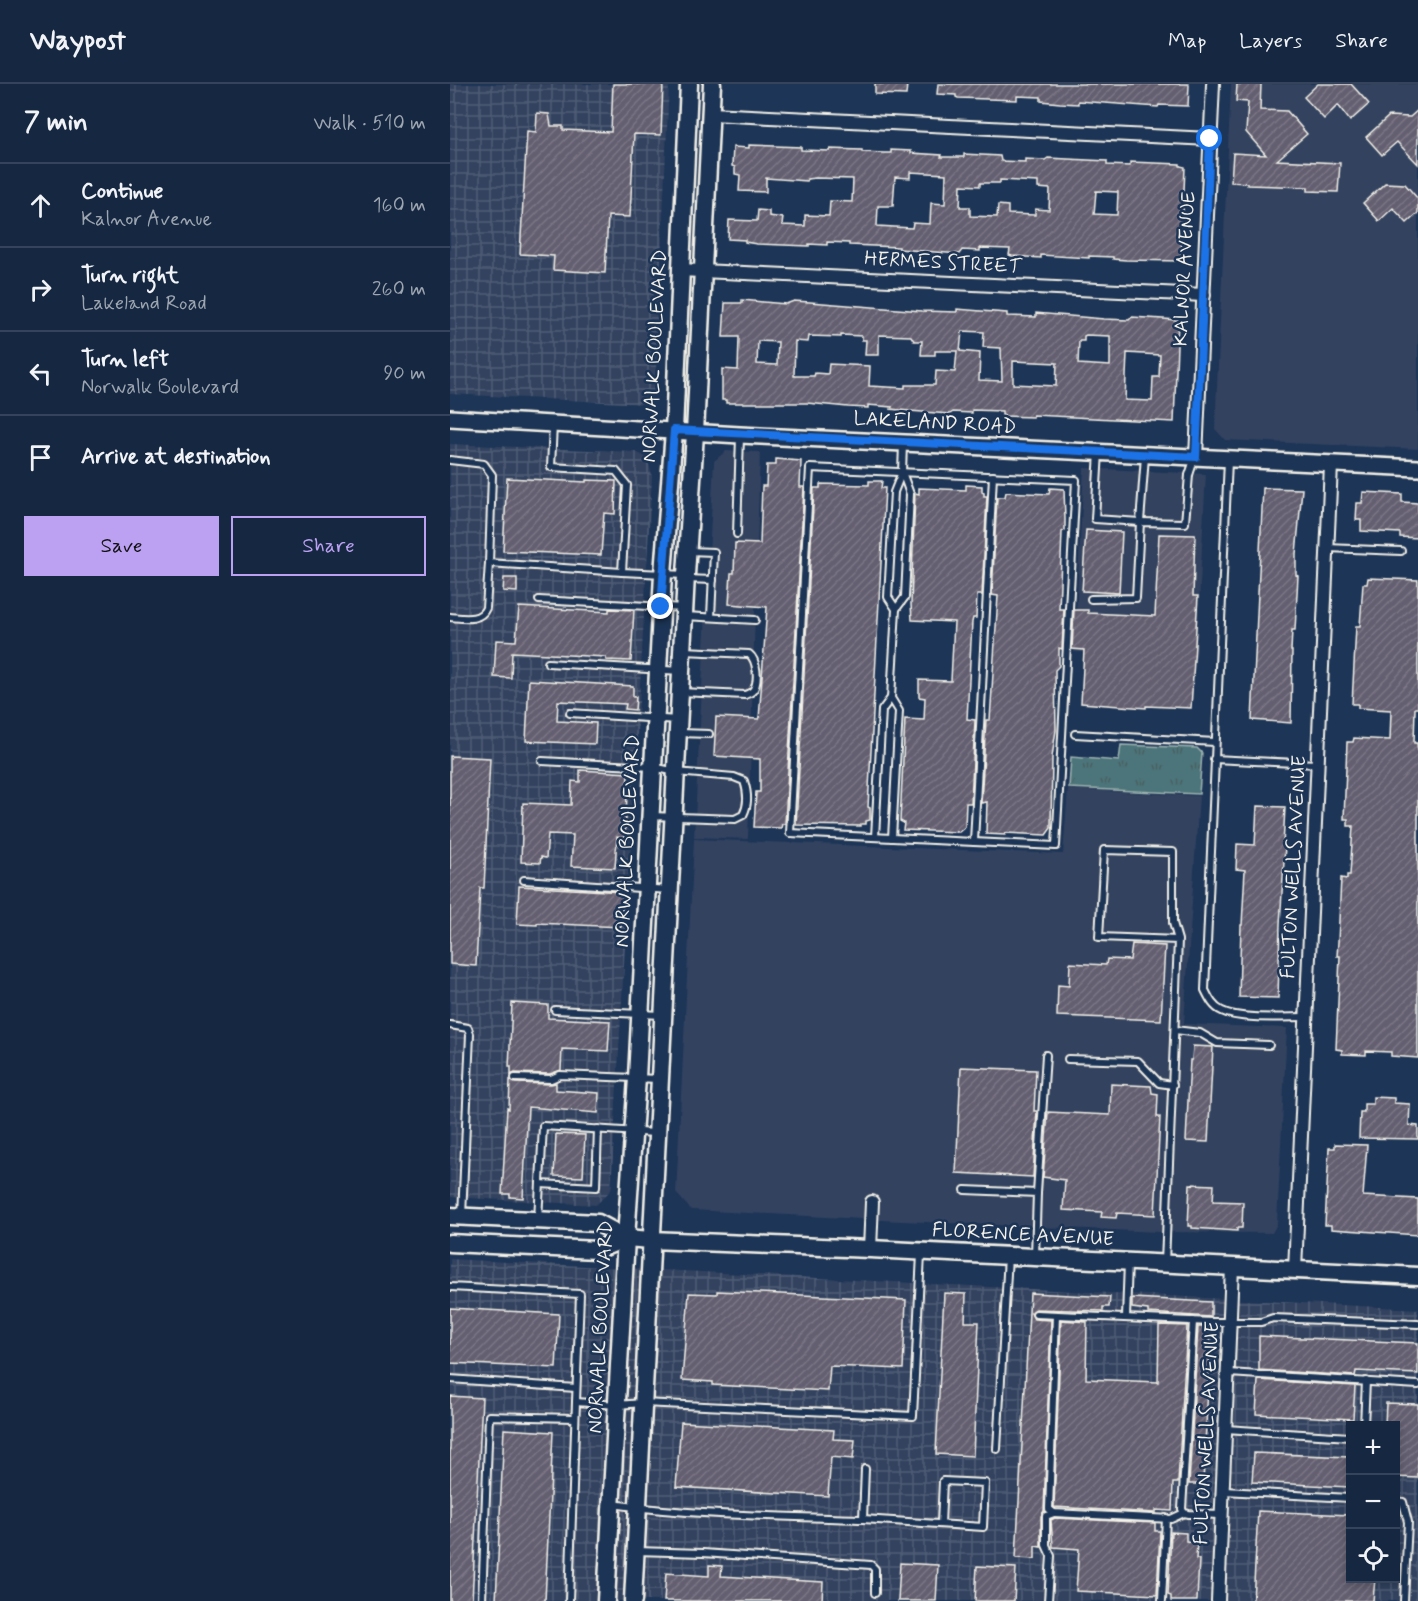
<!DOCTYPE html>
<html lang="en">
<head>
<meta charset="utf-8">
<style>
	:root { --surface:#162841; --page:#23344c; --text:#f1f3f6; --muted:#9ea6b1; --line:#35445a; --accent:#bca0f2 }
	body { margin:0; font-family:Mynerve,sans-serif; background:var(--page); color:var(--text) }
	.controls { position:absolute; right:18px; bottom:18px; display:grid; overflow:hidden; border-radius:0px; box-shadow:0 3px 9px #0003 }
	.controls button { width:54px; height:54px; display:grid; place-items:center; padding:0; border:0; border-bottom:2px solid var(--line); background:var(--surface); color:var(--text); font:30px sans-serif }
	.stop { position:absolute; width:18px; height:18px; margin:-14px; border:4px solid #1a73e8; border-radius:50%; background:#fff }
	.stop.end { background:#1a73e8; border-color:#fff; box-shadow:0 2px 6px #0008 }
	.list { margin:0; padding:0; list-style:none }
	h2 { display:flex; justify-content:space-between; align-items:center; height:78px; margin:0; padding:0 24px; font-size:26px }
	h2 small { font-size:20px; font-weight:400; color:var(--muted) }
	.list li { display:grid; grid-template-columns:39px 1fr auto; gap:18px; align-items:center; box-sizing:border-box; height:84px; padding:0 24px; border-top:2px solid var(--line) }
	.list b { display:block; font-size:22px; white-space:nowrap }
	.list p { margin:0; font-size:20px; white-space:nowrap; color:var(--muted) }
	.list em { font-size:20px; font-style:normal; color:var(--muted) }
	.actions { display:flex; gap:12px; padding:18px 24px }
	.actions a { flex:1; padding:14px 0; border:2px solid var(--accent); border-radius:0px; text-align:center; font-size:21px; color:var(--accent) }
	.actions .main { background:var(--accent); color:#111 }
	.icon { flex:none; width:33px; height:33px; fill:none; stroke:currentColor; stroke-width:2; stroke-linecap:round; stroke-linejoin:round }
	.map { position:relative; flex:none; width:968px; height:1517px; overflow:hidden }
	header { display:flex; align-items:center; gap:36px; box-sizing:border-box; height:84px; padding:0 30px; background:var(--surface); border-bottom:2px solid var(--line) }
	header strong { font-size:28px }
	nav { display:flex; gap:33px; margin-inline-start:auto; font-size:21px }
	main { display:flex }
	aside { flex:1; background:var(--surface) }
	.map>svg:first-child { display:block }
</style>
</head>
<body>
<header>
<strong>Waypost</strong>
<nav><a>Map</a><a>Layers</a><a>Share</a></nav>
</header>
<main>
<aside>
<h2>7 min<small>Walk · 510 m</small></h2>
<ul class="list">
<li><svg class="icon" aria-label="ahead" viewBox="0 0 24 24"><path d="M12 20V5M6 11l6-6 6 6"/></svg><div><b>Continue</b><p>Kalnor Avenue</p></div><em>160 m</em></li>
<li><svg class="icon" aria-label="right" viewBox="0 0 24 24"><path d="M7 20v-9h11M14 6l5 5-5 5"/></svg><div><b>Turn right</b><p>Lakeland Road</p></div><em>260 m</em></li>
<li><svg class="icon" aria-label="left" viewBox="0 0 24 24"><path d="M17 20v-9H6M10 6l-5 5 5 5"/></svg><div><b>Turn left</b><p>Norwalk Boulevard</p></div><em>90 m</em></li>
<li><svg class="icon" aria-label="arrive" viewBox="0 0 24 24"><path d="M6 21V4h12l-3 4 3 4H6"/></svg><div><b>Arrive at destination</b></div></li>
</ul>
<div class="actions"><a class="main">Save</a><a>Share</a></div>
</aside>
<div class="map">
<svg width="968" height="1517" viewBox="0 0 968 1517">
	<defs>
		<pattern id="industrial-grid" width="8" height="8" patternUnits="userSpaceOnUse" patternTransform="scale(1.5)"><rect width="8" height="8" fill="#32425f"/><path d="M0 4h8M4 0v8" fill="none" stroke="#505e76"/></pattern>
		<pattern id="park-tufts" width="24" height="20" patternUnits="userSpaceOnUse" patternTransform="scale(1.5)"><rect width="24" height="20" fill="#4c757a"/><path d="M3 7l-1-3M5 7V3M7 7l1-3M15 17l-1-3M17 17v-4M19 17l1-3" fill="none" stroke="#4a5e60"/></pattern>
		<pattern id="building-hatch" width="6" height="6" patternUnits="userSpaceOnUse" patternTransform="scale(1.5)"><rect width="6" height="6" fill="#645f71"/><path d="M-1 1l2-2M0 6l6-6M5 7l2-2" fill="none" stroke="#7b7685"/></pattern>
	</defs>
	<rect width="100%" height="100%" fill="#1d3557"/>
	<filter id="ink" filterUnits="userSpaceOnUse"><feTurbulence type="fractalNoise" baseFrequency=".0167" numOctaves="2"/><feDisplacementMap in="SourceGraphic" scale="12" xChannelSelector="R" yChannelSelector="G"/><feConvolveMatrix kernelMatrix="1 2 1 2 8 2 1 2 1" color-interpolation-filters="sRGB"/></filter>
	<g filter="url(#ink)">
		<!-- built -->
		<g fill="#32425f">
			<path d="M781 0H968V365L775 356 765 345Z"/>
			<path d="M276 367 310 368 298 755 244 753 264 377Z"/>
			<path d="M634 384 756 390 746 574 624 568Z"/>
			<path d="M618 705 749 712 734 940 837 944 827 1140 822 1149 709 1148 450 1137 241 1126 226 1109 244 755 613 770Z"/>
		</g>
		<!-- industrial -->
		<g fill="url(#industrial-grid)" fill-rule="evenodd">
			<path d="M0 0H219L205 309 193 320 0 310Z"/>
			<path d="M0 360 186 368 198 374 202 393 161 1106 146 1121 0 1113Z"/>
			<path d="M0 1175 968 1225V1517H0ZM900 1342H946V1494H900Z"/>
		</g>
		<!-- park -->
		<path fill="url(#park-tufts)" stroke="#a0b3b1" stroke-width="1.5" d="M671 661 747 664 752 669 749 710 619 704 621 673 669 677Z"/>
		<!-- building -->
		<g fill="url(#building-hatch)" stroke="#f4f1e8" stroke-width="1.5" fill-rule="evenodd">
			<path d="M163 0H213L211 51 184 50 180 133 158 132 155 189 103 186 104 172 70 170 77 47 86 48 87 29 99 30 101 42H113V46L161 48Z"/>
			<path d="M425 0H457L456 11 425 10Z"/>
			<path d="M488 0H738L739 1 738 22 709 21 708 23 628 17V20L610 19 591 17V13L567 12V16L508 14 506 13V11L487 10Z"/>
			<path d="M787 0H811L810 26 837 27 857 50 827 76 890 79 888 108 858 107V103L797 101V99L781 98 783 69 816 71 796 48 798 18 786 17Z"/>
			<path d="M868 0H901L919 20 900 37 888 21 874 35 854 13Z"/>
			<path d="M968 26V80L947 58 932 71 916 53 939 32 960 33Z"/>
			<path d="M299 61 351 63V66L380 67V65L412 66V68L434 69H441V66L461 67V69L492 71 491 73H514V70L550 72 551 77 575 78V75L595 76 598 74 657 77V81L680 82V78L730 80V82L735 83 731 177 676 176 663 175V173L639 172V174L591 171V174L562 172 559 171 560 165 530 164V167L512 166 509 170 449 165V163L399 161V159L377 158V161L359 160V162L307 160 295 158V156L278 155 279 136 307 137 308 126 319 127V132L333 134 332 141 355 142V131L379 132 380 117 402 118 403 95 366 94 357 95V97L316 94V108L289 107 290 91 285 90V83L282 82 283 63 299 64ZM460 88 496 90 495 120 481 119 480 140 463 139 462 144 427 142 428 122H443L445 93 460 94ZM550 96 588 98V104L600 105 599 126 585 125V131L558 130V122L548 121 547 133 520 132V123H510L511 101 530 102V99H550ZM646 107 668 108 667 131 644 130Z"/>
			<path d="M935 99 955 100 968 115V129L957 139 943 124 929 137 913 119Z"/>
			<path d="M292 216 336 220 344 217 360 218 472 227 507 228V225L531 227 557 229V232L586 233V229L654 235 679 236 682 233 728 236 724 338 583 331V333L555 332 552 331V327L522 326V329L503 328 500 330 459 327 441 325 442 323 418 321V324L398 323 357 319H276V316H272V285L288 286 289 253H273L275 219H292ZM512 247 534 248 533 263 551 264 552 297 529 296 530 269 510 267ZM391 251 412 252V256H416L415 271H429V251L461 252 464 257H472L471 271H485V267H507L505 288 486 287 485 301H455V304L419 302 420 282 379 280 378 290 365 289 364 292H344L345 257 358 258 359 252 391 253ZM636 251 660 252V282L628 280 629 257H634V252ZM308 257 328 258 327 281 307 280ZM677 269 710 271 709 293H703L702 317 675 316ZM563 277 607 279 606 302 563 300Z"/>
			<path d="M326 375 351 377 350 403H354L335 740H332L331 744 304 743 306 708H310V675L264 672 266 633 309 635 317 523 279 520 281 489H284L285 459 310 460 312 402H316L317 381H326Z"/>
			<path d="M57 394 136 398V396L166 397 165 430 154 429 151 471 53 467Z"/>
			<path d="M419 397H432L431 404H435L418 723 420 724V736L416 737V740H411V742L346 741 364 404H370V400L419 401Z"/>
			<path d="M516 401 532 402V408L534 409V412H537L532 511H527L526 534H523L522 538 517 635 525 636 521 719H516L515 743 509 748 453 746 454 739 450 737 455 635 474 636 475 614 469 613V596L501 597 504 538 462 536 461 520 465 409 469 410V404L516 406Z"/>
			<path d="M600 404 614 405 615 435V446L612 448 609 525H614L612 565 609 564V582L605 586 606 646 602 673 601 744 596 751 556 749 555 751 536 750 537 718 531 719 536 636H540L548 512 542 511 547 413H555L556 408 599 410Z"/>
			<path d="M813 404 852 405 846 470V491L848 492 845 546H842L841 567H842L841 639 802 636Z"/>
			<path d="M913 408 952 410V418L968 419V454L950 453V449L911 447V436H906L907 419H912Z"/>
			<path d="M636 446 672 448 669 509 632 507Z"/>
			<path d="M709 450 745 451 743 512H748L741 624 696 622V624L631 619 634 566 622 565 624 526H638V529L705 532Z"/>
			<path d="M54 494H67V508L53 507Z"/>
			<path d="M918 494 968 496V624H965L964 659H967L968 668V974L941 972V968L916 967V971L892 970V966L886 965 890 872H887L888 858 891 794 897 795V791H900L903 742H898V735H894L897 658H903L904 654 940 656 941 626 908 624V620H902L906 542H910L913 500H917Z"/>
			<path d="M69 523 159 528V525L184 526 181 577 156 576V573L62 568 61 594 44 593 46 556 66 557Z"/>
			<path d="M79 596 183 602V613H186L185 626 175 625 176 620 108 617 107 637 146 639 145 660 76 657Z"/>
			<path d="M0 672 40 674 34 804H30L26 882 0 880Z"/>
			<path d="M130 686 178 689 175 754 167 753 165 784 121 782 123 751 98 750 96 774 91 773 90 779 71 778 73 719 121 721 122 697 130 698Z"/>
			<path d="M807 722 835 723 833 762H835L830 840 828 914 789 913 791 841H792L795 786 786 785 787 760 805 761Z"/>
			<path d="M69 802 173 808 171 843 87 839V841L67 840Z"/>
			<path d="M682 860 715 862 711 936 607 932 608 901 619 902 620 879 656 881 657 875 680 876Z"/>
			<path d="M62 919 98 921V934L160 937 158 967 112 965 111 986 100 990 65 989 61 991V983H59Z"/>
			<path d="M743 962 763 963 758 1058 736 1057 740 976H742Z"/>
			<path d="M511 983 586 986 584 1027H587L583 1093 506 1089Z"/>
			<path d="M60 996 65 999 101 1000 106 999V1006L149 1009 148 1029 78 1023 73 1114 60 1113V1110H52L57 1024 59 1025Z"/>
			<path d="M661 1000 701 1002 702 1009 708 1010 707 1033H710L705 1131 667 1129 666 1134 651 1133 652 1128 613 1126 615 1096 593 1093 598 1028 660 1031Z"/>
			<path d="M923 1013 944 1014V1019L960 1020 959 1041 968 1042V1055L909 1054 910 1028H914V1020H923Z"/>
			<path d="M106 1050 135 1051 133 1093 104 1092Z"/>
			<path d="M885 1060 917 1061 913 1112 968 1115V1151L881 1145V1141H875L879 1064H885Z"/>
			<path d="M740 1100 764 1101 763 1117 793 1118 792 1144H787V1147L742 1144V1142H738Z"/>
			<path d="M267 1207 456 1216 453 1285 380 1282 378 1307 263 1301V1298L232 1296 239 1209 267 1210Z"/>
			<path d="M494 1209 516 1210 515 1238H529L523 1372 486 1370Z"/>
			<path d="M580 1209 660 1213 659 1223H653V1227L586 1225 581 1229 584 1235 601 1236 594 1427 591 1432V1463L585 1462V1475L566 1474Z"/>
			<path d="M682 1214 761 1218V1233L698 1229V1226L682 1224Z"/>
			<path d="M0 1224 109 1230 106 1284 0 1279Z"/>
			<path d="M611 1236 637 1238 636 1295 708 1298 709 1241 737 1242 728 1399H723L722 1427 706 1426V1429L604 1423Z"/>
			<path d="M748 1243H760L761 1245 753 1400H739Z"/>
			<path d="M809 1252 968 1259V1290L906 1287 905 1292 809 1286Z"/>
			<path d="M808 1296 905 1302 903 1335 806 1330Z"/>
			<path d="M0 1312 32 1314 22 1517H0Z"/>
			<path d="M936 1319 968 1320V1394L945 1393V1341H935Z"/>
			<path d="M231 1338 384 1346 383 1355 405 1356 403 1375 381 1373 378 1412 226 1403Z"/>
			<path d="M54 1345 103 1348 95 1517H46Z"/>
			<path d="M804 1369 900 1373 899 1403 802 1398Z"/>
			<path d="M808 1427 900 1431V1494H925L923 1517H803Z"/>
			<path d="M605 1434 705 1439V1447H710L707 1511 626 1507 629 1465 603 1463 601 1436Z"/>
			<path d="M721 1448 736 1449V1457L747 1458 746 1475H749L747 1517H721V1512L718 1511Z"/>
			<path d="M450 1479 488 1481 486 1517H448Z"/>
			<path d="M259 1481 272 1482 271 1492 373 1498 372 1517H214L216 1489 259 1492Z"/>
			<path d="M527 1482 566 1484 564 1517H525Z"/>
		</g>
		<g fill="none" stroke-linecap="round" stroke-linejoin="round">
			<defs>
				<g id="service">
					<path d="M103 340 101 383 166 387 177 401 172 488 235 491"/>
					<path d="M649 368 645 435 690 438 695 372"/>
					<path d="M0 376 34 380 42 391 39 479 172 488"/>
					<path d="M778 376 755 906C759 914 763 923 772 927 789 936 835 933 856 933"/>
					<path d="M360 384 626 396 606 762 340 749Z"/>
					<path d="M287 450 290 352"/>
					<path d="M877 464 951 467"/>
					<path d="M239 467 264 468 261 533"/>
					<path d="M236 495 263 496"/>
					<path d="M641 515 686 514 690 438 735 439 739 391 745 373"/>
					<path d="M89 516 234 524"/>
					<path d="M446 525 438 513 444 408 452 388 453 360"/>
					<path d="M235 532 305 536"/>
					<path d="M0 533C13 534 30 538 36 524L39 479"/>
					<path d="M98 579 231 587"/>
					<path d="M231 608 295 611C299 609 302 609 304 605 309 596 307 576 299 570L234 567"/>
					<path d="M441 614 449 627 442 754"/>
					<path d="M120 629 228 636"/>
					<path d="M230 649 259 650"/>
					<path d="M625 650 765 658"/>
					<path d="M764 675 867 680"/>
					<path d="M92 677 203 683 226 688 284 693 294 697C298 709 299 720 293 731L285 735 201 732"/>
					<path d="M425 753 432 626 441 614 446 525 455 513 460 410 452 388"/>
					<path d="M524 758 543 392"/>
					<path d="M74 796 219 806"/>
					<path d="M105 926 212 931"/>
					<path d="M0 941 18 944 20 950 12 1132"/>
					<path d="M725 946 750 949 767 959 819 961"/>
					<path d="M618 975 688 977 709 999 723 1001"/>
					<path d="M65 994 101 995 110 991 209 995"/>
					<path d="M90 1100 146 1103 148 1045"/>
					<path d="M515 1106 587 1109 585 1172"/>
					<path d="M587 1109 596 971"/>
					<path d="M88 1136 93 1042 205 1049"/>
					<path d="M715 1179 728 856 723 839V768L654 766 649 853 728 856"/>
					<path d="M0 1203 130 1210 126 1318"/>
					<path d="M586 1230 762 1238H811L823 1234 968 1240"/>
					<path d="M606 1231 599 1425 604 1429 721 1435 734 1429"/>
					<path d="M676 1234 678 1178"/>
					<path d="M743 1237 732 1425 734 1429 739 1430 772 1431"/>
					<path d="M779 1289 968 1301"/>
					<path d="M0 1295 126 1304"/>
					<path d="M914 1342 916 1297"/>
					<path d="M776 1345 900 1353"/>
					<path d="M547 1365 558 1172"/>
					<path d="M774 1407 900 1414"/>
					<path d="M946 1417 953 1418 958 1438 954 1517"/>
					<path d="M162 1420C245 1432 330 1432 413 1435L415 1385"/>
					<path d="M413 1435 533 1443 535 1399 493 1397 491 1440"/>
					<path d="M186 1467 253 1469 421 1481 425 1485V1509"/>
					<path d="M32 1517 39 1332 125 1334"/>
					<path d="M119 1517 126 1318 167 1321 193 1319 463 1332 471 1170"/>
					<path d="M598 1517 601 1472 596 1461V1432L604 1429"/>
					<path d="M712 1517 716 1434"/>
				</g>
				<g id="minor">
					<path d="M261 30 760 55"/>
					<path d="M230 186 754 211"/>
					<path d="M746 373 763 0"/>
					<path d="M420 1165 422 1118"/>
					<path d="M845 1186 881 381"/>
					<path d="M768 1517 782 1183"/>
				</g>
				<path id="tertiary" d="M0 334 290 351 968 384"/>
				<g id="secondary">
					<path d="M0 1132 148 1139 176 1154 201 1156 420 1165 968 1192"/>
					<path d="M0 1159 147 1166 176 1154"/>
					<path d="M156 1517 176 1154 187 994 213 490 224 347 239 0"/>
					<path d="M183 1517 236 491 245 349 262 0"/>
				</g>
			</defs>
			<!-- service casing -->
			<use href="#service" stroke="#f4f1e8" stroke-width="10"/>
			<!-- minor casing -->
			<use href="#minor" stroke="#f4f1e8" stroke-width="16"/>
			<!-- tertiary casing -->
			<use href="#tertiary" stroke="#f4f1e8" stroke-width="20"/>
			<!-- secondary casing -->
			<use href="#secondary" stroke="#f4f1e8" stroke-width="21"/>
			<!-- service -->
			<use href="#service" stroke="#1d3557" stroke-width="6"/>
			<!-- minor -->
			<use href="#minor" stroke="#1d3557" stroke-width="12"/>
			<!-- tertiary -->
			<use href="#tertiary" stroke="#1d3557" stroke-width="15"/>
			<!-- secondary -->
			<use href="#secondary" stroke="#1d3557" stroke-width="16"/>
		</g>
	</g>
	<g fill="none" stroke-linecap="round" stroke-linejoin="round" filter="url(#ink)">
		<!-- route -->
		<path stroke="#1a73e8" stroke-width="8" d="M211 523 224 346 746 373 760 55"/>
	</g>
	<g text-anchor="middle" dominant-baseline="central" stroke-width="5" stroke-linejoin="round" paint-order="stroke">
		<!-- street labels -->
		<g font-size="20" fill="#f4f1e8" stroke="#1d3557">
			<text transform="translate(493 179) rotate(3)">HERMES STREET</text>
			<text transform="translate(735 185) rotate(-87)">KALNOR AVENUE</text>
			<text transform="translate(205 272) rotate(-87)">NORWALK BOULEVARD</text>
			<text transform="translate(485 339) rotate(3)">LAKELAND ROAD</text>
			<text transform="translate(178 757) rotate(-87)">NORWALK BOULEVARD</text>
			<text transform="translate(844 783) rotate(-87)">FULTON WELLS AVENUE</text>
			<text transform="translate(573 1151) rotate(3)">FLORENCE AVENUE</text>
			<text transform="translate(151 1243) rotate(-87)">NORWALK BOULEVARD</text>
			<text transform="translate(757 1349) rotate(-87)">FULTON WELLS AVENUE</text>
		</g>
	</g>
</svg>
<div class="controls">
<button>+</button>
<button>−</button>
<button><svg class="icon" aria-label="locate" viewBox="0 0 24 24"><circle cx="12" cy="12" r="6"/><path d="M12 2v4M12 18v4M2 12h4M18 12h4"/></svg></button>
</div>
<div class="stop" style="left:760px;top:55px"></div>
<div class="stop end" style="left:211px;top:523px"></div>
</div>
</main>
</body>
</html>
